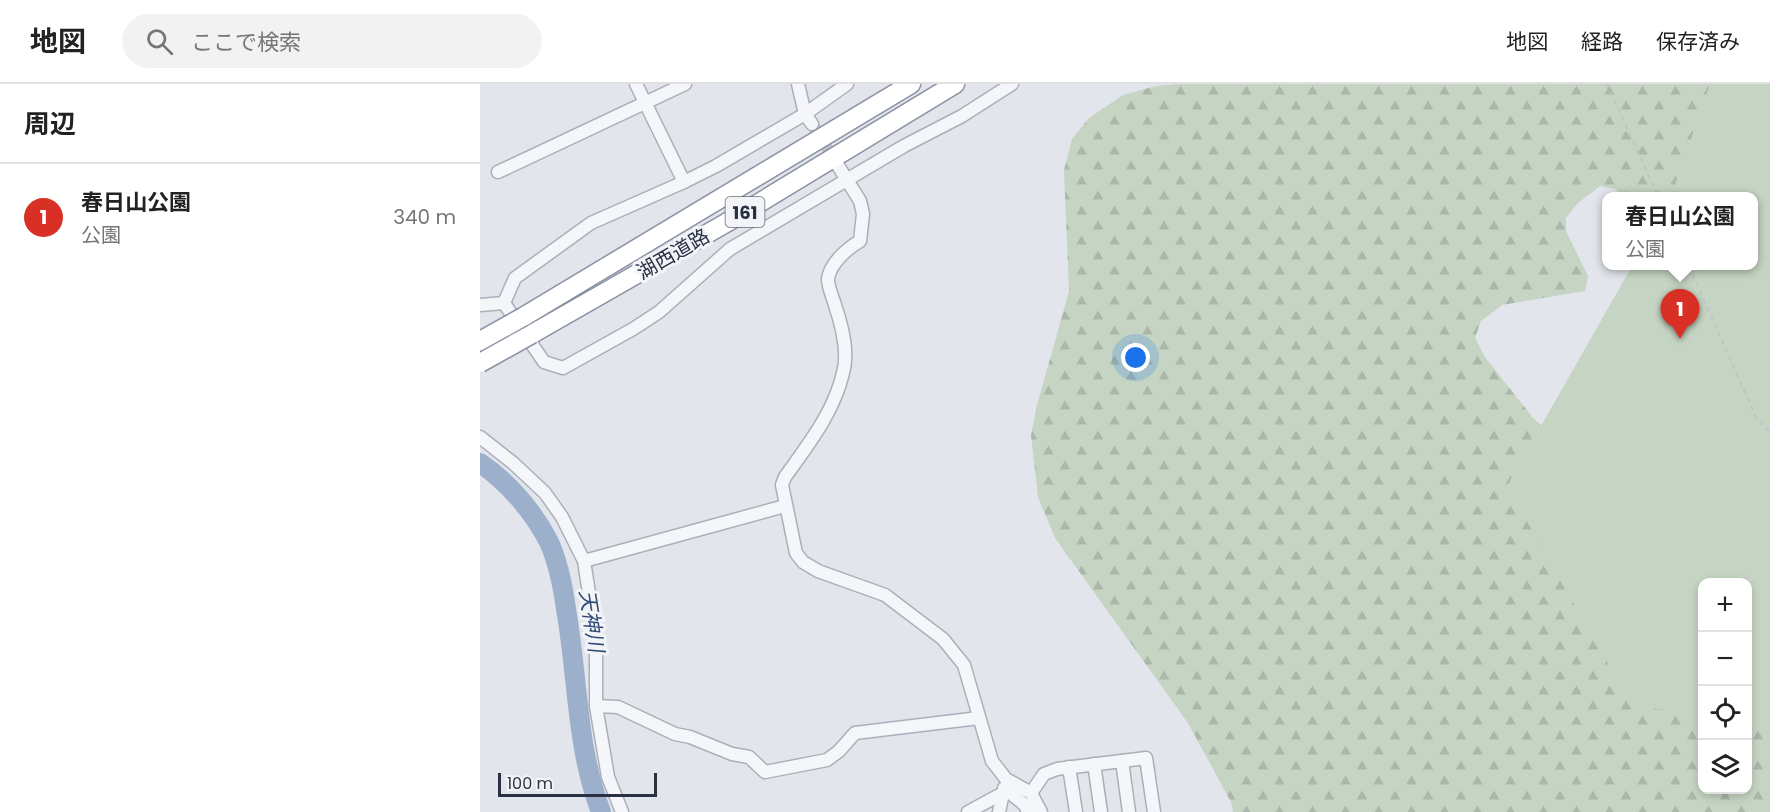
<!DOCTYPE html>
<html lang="ja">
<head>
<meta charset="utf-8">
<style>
	:root { --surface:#fff; --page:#f2f2f2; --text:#222; --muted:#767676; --line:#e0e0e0; --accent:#d93025 }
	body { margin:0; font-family:Poppins,"Noto Sans JP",sans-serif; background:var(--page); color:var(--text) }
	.controls { position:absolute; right:18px; bottom:18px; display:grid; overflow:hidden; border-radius:12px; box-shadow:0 3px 9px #0003 }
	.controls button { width:54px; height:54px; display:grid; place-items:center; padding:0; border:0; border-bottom:2px solid var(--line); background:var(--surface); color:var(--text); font:30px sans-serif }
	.scale { position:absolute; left:18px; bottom:15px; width:159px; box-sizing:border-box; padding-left:6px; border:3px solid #293143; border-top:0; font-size:16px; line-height:21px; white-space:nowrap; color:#293143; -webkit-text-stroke:4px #f2f4f8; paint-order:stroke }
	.you { position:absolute; left:656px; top:274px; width:21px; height:21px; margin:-15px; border:4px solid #fff; border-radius:50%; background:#1a73e8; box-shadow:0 0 0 9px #1a73e833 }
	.badge { display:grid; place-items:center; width:39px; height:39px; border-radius:50%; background:var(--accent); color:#fff; font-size:20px; font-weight:700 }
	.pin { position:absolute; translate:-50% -50px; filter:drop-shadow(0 2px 3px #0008) }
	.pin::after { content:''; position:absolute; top:32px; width:21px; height:18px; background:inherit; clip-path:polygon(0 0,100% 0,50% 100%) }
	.popup { position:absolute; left:1122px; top:108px; width:156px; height:78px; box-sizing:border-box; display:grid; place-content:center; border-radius:12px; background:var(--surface); filter:drop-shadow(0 2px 4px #0005); font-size:20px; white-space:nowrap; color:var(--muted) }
	.popup b { font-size:22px; color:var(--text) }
	.popup::after { content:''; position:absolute; left:50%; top:100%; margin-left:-12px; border:12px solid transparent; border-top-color:var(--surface) }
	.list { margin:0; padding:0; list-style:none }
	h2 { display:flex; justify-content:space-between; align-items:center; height:78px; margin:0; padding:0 24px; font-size:26px }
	h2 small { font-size:20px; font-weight:400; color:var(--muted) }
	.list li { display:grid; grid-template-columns:39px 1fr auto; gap:18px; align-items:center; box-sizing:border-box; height:108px; padding:0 24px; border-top:2px solid var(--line) }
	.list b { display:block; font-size:22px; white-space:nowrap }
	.list p { margin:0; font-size:20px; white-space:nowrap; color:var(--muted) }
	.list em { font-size:20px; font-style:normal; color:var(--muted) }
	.icon { flex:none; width:33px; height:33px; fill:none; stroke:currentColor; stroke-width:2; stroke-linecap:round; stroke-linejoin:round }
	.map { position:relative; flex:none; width:1290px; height:728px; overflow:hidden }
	header { display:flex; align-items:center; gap:36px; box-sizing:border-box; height:84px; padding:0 30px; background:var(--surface); border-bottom:2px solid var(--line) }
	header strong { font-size:28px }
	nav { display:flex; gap:33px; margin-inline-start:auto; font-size:21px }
	.search { width:420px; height:54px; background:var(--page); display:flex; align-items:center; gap:15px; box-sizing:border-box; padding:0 21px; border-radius:33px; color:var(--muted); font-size:22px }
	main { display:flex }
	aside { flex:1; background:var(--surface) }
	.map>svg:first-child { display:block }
</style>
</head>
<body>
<header>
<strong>地図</strong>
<div class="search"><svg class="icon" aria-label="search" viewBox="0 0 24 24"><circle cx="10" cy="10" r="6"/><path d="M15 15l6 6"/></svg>ここで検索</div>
<nav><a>地図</a><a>経路</a><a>保存済み</a></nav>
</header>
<main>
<aside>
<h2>周辺<small></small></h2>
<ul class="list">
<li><span class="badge">1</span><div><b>春日山公園</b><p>公園</p></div><em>340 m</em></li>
</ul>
</aside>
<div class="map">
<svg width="1290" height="728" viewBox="0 0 1290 728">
	<defs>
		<pattern id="forest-firs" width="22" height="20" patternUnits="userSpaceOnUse" patternTransform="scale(1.5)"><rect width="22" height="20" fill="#c6d5c3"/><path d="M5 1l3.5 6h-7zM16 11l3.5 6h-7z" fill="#aab7a9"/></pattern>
	</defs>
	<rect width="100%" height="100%" fill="#e2e5eb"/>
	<!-- forest -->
	<path fill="url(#forest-firs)" d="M696 0H1290L1274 182V112H1142L1135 105 1120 102 1098 119 1086 134V147L1108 192 1105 207 1022 221 1001 237 995 254 1005 273 1053 334 1132 403 1222 571V706H1268V572H1290V728H753L751 718 708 639 575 454 558 413 551 351 557 321 589 207 584 86 592 55 609 34 643 11 676 2Z"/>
	<!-- green -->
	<path fill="#c6d5c3" d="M1230 0H1290V638L1268 635V499H1222V630L1152 622 1027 402 1152 182H1274V112H1191Z"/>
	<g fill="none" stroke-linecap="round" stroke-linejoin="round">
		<!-- river -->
		<path stroke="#9cafcb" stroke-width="20" d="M0 379C28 398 53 427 69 458 78 478 83 503 86 525 98 592 96 663 121 728"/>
		<!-- minor-tunnel -->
		<path stroke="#bdc1c9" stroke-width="12" stroke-dasharray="12 6" stroke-linecap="butt" d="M332 40 357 80"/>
		<defs>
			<g id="minor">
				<path d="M156 0 204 98"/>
				<path d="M318 0 325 30 332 40"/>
				<path d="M357 80 380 117 383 130 380 157C368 164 350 179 348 195 348 203 353 214 355 221 362 242 369 268 363 289 354 328 328 361 305 393L302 401 316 469 323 478 338 487 405 511 463 555 484 581 512 677 526 695 551 709 561 728"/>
				<path d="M18 88 205 0"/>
				<path d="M24 219 64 278 83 284 153 245 179 228 250 165 424 62 482 32 532 0"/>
				<path d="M24 219 35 194 111 139 204 98 236 82 325 30 367 0"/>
				<path d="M0 221 24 219"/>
				<path d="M0 353 33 379 65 409 82 433 104 477 116 554V622L128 693 142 728"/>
				<path d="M104 477 305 422"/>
				<path d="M116 622 138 623 195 650 210 653 252 670 269 673 285 688 347 676 359 667 375 649 499 634"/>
				<path d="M642 677 649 728"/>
				<path d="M614 680 621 728"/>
				<path d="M589 683 596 728"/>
				<path d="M524 704 545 721 548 728"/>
				<path d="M551 709 564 690 577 685 666 674 674 728"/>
				<path d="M488 728 523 709"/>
				<path d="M519 728 524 705"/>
			</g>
			<g id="highway">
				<path d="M43 233 431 0"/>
				<path d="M52 250 246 139 475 0"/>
			</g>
		</defs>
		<!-- minor casing -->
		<use href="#minor" stroke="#aaafb9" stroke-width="15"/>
		<!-- highway casing -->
		<use href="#highway" stroke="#8991a2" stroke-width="21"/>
		<!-- path -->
		<g stroke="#c0c3ca" stroke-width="2" stroke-dasharray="4.5 4.5" stroke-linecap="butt">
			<path d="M1127 0 1178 112"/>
			<path d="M1209 182 1275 331 1290 348"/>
		</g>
		<!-- minor -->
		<use href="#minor" stroke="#f5f6f9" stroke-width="12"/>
		<!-- highway -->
		<use href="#highway" stroke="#fff" stroke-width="18"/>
		<defs>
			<g id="highway-bridge">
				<path d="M0 257 43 233"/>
				<path d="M0 279 52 250"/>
			</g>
		</defs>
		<!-- highway-bridge casing -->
		<use href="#highway-bridge" stroke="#8991a2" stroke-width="21" stroke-linecap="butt"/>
		<!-- highway-bridge -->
		<use href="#highway-bridge" stroke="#fff" stroke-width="18"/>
	</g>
	<g text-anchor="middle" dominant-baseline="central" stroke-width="6" stroke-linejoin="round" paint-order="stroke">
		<!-- shield labels -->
		<rect fill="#f2f4f8" stroke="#656c79" stroke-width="1.5" x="245.5" y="113" width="39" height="30" rx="4.5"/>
		<g font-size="18" font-weight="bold" fill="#293143">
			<text x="265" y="128">161</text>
		</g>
		<!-- street labels -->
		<g font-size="20" fill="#293143" stroke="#f2f4f8">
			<text transform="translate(193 170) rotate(-30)">湖西道路</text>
		</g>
		<!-- water labels -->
		<g font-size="21" font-style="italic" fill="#324c78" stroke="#f2f4f8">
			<text transform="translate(112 537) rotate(81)">天神川</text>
		</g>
	</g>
</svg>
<div class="controls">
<button>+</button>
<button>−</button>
<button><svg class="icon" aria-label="locate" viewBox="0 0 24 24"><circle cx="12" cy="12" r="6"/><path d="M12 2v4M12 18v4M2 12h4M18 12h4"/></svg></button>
<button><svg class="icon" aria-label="layers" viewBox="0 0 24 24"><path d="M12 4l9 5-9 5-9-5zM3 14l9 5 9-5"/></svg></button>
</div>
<div class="scale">100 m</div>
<div class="you"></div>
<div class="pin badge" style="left:1200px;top:255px">1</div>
<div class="popup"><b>春日山公園</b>公園</div>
</div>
</main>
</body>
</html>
